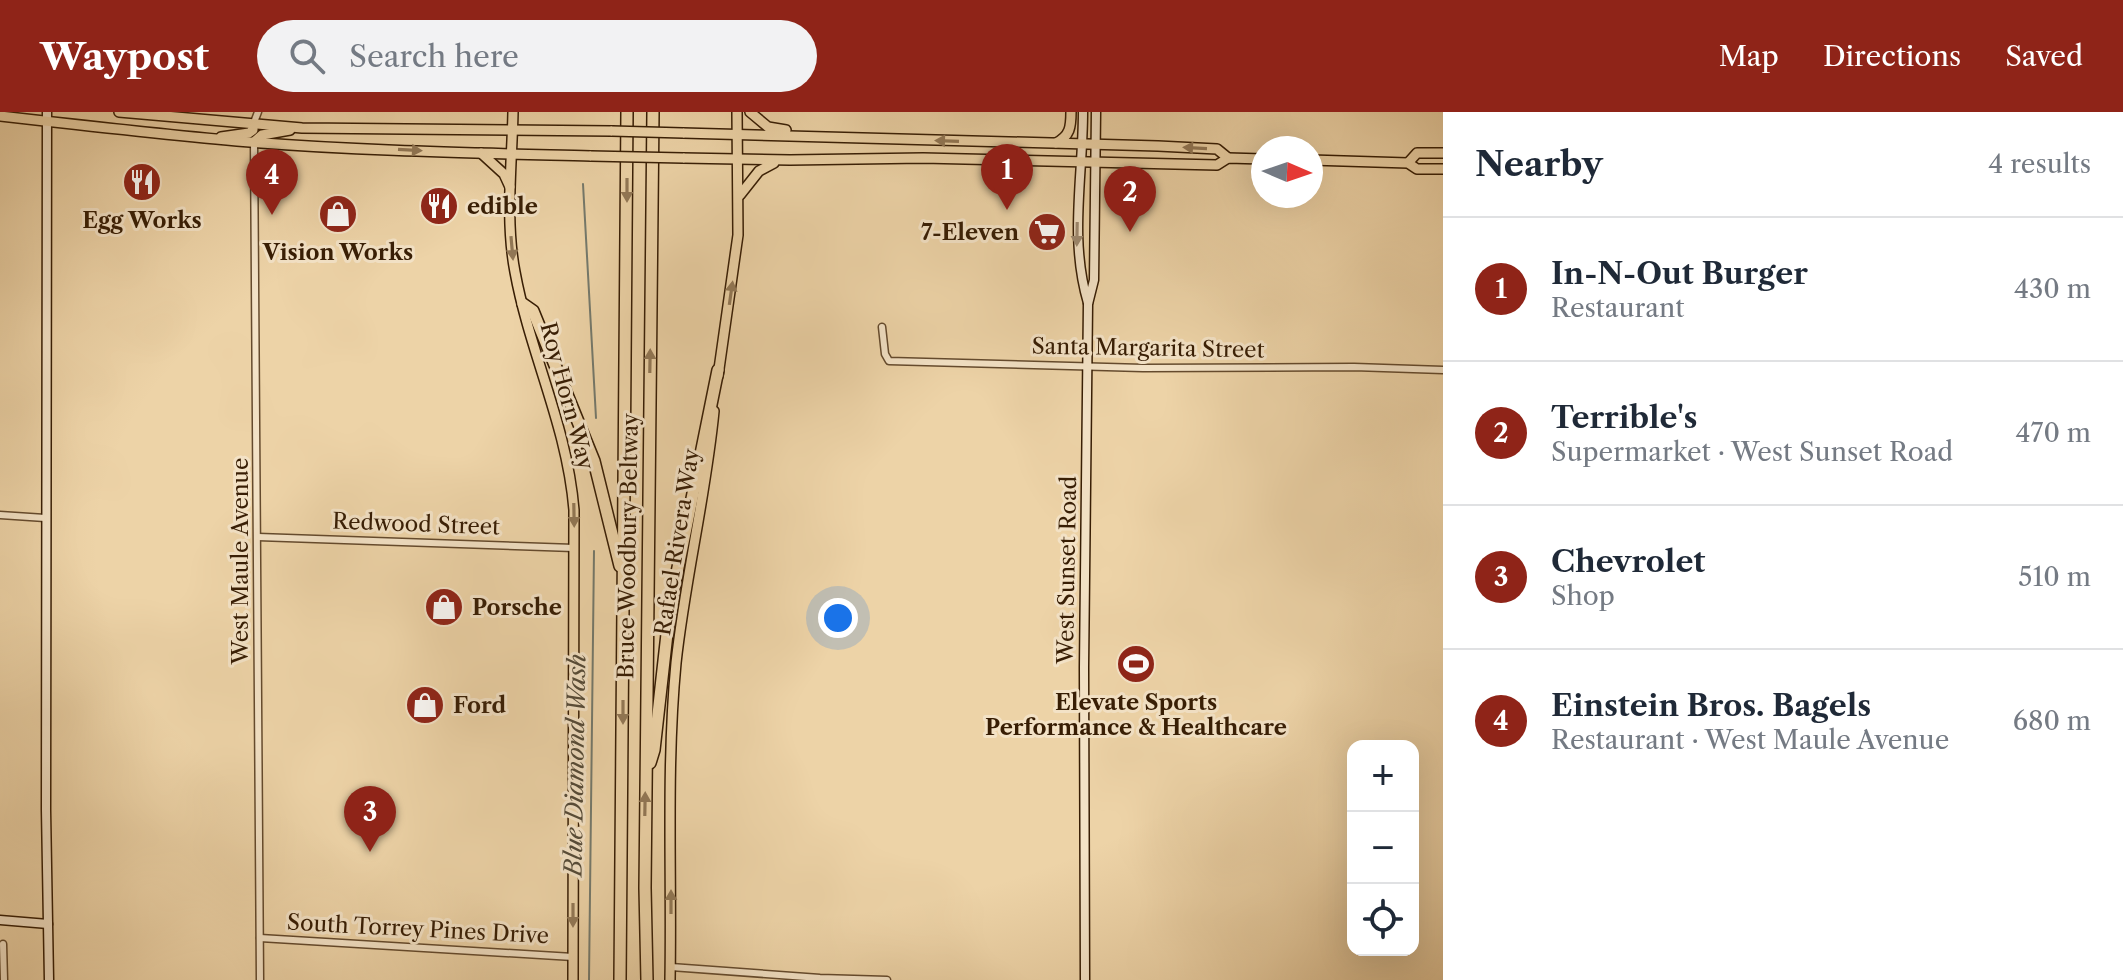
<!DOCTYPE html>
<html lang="en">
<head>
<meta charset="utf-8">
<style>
	:root { --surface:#fff; --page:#f2f2f3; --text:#1f2937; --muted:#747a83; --line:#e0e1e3; --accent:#8f2418 }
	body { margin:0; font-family:"Libre Caslon Text",serif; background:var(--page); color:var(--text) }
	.controls { position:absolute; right:24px; bottom:24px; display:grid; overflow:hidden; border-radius:16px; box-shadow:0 8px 32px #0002 }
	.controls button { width:72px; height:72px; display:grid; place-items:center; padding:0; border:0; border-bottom:2px solid var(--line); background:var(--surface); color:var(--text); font:40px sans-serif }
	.compass { position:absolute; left:1251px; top:24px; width:72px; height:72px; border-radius:50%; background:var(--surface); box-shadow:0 8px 32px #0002; rotate:92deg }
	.you { position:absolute; left:838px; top:506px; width:28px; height:28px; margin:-20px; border:6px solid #fff; border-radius:50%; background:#1a73e8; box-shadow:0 0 0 12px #1a73e833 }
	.badge { display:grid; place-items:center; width:52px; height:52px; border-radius:50%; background:var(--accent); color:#fff; font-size:26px; font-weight:700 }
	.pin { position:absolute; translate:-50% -66px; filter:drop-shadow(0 2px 4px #0008) }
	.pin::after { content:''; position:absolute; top:42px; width:28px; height:24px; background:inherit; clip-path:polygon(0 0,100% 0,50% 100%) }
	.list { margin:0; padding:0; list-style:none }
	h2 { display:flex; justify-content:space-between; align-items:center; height:104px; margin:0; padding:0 32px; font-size:34px }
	h2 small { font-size:26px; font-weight:400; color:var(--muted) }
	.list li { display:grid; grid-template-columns:52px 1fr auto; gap:24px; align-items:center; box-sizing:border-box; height:144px; padding:0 32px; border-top:2px solid var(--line) }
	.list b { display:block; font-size:30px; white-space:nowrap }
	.list p { margin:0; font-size:26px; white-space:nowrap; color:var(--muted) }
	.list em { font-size:26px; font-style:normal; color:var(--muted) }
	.icon { flex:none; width:44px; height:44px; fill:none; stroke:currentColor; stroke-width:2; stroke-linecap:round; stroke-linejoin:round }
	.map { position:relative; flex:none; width:1443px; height:868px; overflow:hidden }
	header { display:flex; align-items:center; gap:48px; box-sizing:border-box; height:112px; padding:0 40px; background:var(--accent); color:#fff }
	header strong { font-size:38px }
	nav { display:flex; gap:44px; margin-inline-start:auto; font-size:28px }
	.search { width:560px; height:72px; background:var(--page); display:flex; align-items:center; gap:20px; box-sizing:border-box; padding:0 28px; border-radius:44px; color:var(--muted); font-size:30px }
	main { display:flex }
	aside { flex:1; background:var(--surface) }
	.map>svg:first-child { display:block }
</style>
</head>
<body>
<header>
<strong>Waypost</strong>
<div class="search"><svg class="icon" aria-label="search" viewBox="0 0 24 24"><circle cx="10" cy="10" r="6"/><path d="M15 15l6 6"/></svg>Search here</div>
<nav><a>Map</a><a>Directions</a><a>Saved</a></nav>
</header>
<main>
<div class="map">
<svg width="1443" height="868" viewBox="0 0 1443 868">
	<rect width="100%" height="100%" fill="#edd3a7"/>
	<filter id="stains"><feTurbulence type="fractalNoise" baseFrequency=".0025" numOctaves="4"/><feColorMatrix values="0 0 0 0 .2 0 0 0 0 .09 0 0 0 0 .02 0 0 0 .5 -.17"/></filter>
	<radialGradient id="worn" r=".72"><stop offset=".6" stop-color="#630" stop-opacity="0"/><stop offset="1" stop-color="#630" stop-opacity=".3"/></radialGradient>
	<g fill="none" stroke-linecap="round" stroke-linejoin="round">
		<!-- stream -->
		<g stroke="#74796c" stroke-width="2">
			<path d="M583 72 596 306"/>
			<path d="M589 868 594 439"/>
		</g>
		<defs>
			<g id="street">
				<path d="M253 13 258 0"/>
				<path d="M254 30 260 868"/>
				<path d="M882 215 885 242 889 249 1143 256 1354 255 1443 258"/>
				<path d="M0 403 45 406"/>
				<path d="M258 425 574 436"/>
				<path d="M260 826 573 845"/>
				<path d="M3 832 4 868"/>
				<path d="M671 855 820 866 887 868"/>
			</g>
			<g id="secondary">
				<path d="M47 0 46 698 49 868"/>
				<path d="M1083 0C1083 65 1069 127 1088 191"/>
				<path d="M0 808 48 812"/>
				<path d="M1085 868 1084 555 1088 192 1094 168 1096 0"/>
			</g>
			<g id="primary">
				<path d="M119 0 302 16 612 19"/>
				<path d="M513 0C512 52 505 108 515 160 530 242 567 313 574 398L573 868"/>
				<path d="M750 0 768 15 786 18"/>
				<path d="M0 4C79 13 158 22 237 29 355 39 474 41 591 44"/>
				<path d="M683 21 1158 34 1217 37 1228 46"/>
				<path d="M221 25 249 21 253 18V13"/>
				<path d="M254 30 262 23 290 18"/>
				<path d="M1056 31C1070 24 1071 15 1071 0"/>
				<path d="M481 41 504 62 510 75"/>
				<path d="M683 46 790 48 923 46 1217 53 1228 46 1263 47"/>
				<path d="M1311 48 1408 51 1417 57H1443"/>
				<path d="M1408 51 1417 41H1443"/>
				<path d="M740 83 759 59 774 51"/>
				<path d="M718 264 738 123 737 0"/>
				<path d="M670 868C672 763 666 656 676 551 685 467 706 383 714 299"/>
			</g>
			<g id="highway">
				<path d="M523 192 533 199 594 349 620 454"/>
				<path d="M650 651 654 638 670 495 718 258"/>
				<path d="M620 868 627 0"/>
				<path d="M647 868 645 776 653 0"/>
			</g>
		</defs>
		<!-- street casing -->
		<use href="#street" stroke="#644a2d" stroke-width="9"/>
		<!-- secondary casing -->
		<use href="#secondary" stroke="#371d04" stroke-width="11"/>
		<!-- primary casing -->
		<use href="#primary" stroke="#371d04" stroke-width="12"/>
		<!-- highway casing -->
		<use href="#highway" stroke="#371d04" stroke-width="14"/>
		<!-- street -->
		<use href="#street" stroke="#f3e2c6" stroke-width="6"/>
		<!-- secondary -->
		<use href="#secondary" stroke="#f3e2c6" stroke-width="8"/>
		<!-- primary -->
		<use href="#primary" stroke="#edd3a7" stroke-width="9"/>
		<!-- highway -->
		<use href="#highway" stroke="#edd3a7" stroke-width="11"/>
		<defs>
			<g id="primary-bridge">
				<path d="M612 19 683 21"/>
				<path d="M591 44 683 46"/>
			</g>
		</defs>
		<!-- primary-bridge casing -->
		<use href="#primary-bridge" stroke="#371d04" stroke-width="12" stroke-linecap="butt"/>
		<!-- primary-bridge -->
		<use href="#primary-bridge" stroke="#edd3a7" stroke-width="9"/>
	</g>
	<!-- one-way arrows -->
	<defs><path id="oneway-solid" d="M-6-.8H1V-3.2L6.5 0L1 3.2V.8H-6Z" transform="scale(2)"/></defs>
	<g fill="#927856">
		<use href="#oneway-solid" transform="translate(947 29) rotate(-178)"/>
		<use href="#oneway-solid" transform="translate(1195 36) rotate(-177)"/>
		<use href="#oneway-solid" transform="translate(410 38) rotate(3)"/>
		<use href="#oneway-solid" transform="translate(627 78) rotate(90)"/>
		<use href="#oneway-solid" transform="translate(512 136) rotate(85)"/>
		<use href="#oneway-solid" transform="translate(731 181) rotate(-82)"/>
		<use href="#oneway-solid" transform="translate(650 249) rotate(-89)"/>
		<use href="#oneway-solid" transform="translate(574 403) rotate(89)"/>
		<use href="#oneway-solid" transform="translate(623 600) rotate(90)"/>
		<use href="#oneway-solid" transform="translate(645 692) rotate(-89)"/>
		<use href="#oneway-solid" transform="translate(671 790) rotate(-90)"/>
		<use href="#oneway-solid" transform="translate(573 803) rotate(90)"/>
	</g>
	<use fill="#9e896f" href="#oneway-solid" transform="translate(1077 122) rotate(91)"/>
	<!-- icons -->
	<defs>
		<symbol id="restaurant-disc" viewBox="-11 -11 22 22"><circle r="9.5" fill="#8f2418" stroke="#f3e2c6"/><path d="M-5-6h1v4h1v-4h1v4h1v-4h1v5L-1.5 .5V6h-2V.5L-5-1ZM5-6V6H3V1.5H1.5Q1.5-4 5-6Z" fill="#fff"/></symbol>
		<symbol id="shop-disc" viewBox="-11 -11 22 22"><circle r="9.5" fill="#8f2418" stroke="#f3e2c6"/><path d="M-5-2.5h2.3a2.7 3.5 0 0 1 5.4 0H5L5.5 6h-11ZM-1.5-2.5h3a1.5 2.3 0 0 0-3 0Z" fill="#fff"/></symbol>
		<symbol id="supermarket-disc" viewBox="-11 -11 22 22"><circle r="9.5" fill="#8f2418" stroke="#f3e2c6"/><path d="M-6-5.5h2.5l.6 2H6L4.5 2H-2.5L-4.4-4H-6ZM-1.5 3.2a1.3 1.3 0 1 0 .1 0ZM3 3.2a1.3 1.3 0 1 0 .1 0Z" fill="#fff"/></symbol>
		<symbol id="stadium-disc" viewBox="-11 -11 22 22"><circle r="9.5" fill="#8f2418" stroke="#f3e2c6"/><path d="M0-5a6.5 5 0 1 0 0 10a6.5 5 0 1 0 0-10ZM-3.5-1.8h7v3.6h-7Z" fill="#fff"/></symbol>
	</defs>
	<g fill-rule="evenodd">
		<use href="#restaurant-disc" x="120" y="48" width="44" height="44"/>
		<use href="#restaurant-disc" x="417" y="72" width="44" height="44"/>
		<use href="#shop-disc" x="316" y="80" width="44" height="44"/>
		<use href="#supermarket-disc" x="1025" y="98" width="44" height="44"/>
		<use href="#shop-disc" x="422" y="473" width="44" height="44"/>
		<use href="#stadium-disc" x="1114" y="530" width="44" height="44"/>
		<use href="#shop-disc" x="403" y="571" width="44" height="44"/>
	</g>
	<g text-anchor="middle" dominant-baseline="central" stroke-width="6" stroke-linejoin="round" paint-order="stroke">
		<!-- poi labels -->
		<g font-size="22" font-weight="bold" fill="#371d04" stroke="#f3e2c6" text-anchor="start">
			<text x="467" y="94">edible</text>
			<text x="142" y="108" text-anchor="middle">Egg Works</text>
			<text x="1019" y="120" text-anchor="end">7-Eleven</text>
			<text x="338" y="140" text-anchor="middle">Vision Works</text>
			<text x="472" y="495">Porsche</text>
			<text x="1136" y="590" text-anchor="middle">Elevate Sports<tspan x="1136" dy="25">Performance &amp; Healthcare</tspan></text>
			<text x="453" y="593">Ford</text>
		</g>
		<!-- street labels -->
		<g font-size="22" fill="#371d04" stroke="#f3e2c6">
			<text transform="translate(1148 236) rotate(1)">Santa Margarita Street</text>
			<text transform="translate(567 284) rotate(75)">Roy Horn Way</text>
			<text transform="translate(416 412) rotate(2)">Redwood Street</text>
			<text transform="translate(677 430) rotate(-81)">Rafael Rivera Way</text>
			<text transform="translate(628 434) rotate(-89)">Bruce Woodbury Beltway</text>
			<text transform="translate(240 449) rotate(-90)">West Maule Avenue</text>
			<text transform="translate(1067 458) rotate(-89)">West Sunset Road</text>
			<text transform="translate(418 817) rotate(3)">South Torrey Pines Drive</text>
		</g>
		<!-- water labels -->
		<g font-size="24" font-style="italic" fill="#554b38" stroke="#f3e2c6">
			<text transform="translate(575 653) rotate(-89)">Blue Diamond Wash</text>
		</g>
	</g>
	<rect width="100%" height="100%" filter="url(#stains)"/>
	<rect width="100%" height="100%" fill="url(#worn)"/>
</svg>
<div class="controls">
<button>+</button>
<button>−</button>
<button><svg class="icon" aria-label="locate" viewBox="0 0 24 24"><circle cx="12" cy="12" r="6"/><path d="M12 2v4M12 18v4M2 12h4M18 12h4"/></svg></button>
</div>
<svg class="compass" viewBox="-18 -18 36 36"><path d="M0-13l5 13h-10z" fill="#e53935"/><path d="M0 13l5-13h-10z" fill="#747a83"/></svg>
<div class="you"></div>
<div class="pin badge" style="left:1007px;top:98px">1</div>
<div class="pin badge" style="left:1130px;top:120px">2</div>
<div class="pin badge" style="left:370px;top:740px">3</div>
<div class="pin badge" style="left:272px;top:103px">4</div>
</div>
<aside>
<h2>Nearby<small>4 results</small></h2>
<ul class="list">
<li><span class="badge">1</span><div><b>In-N-Out Burger</b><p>Restaurant</p></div><em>430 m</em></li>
<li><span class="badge">2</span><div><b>Terrible's</b><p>Supermarket · West Sunset Road</p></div><em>470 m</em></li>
<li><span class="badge">3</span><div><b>Chevrolet</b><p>Shop</p></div><em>510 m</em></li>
<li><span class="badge">4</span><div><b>Einstein Bros. Bagels</b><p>Restaurant · West Maule Avenue</p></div><em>680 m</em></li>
</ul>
</aside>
</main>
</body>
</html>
